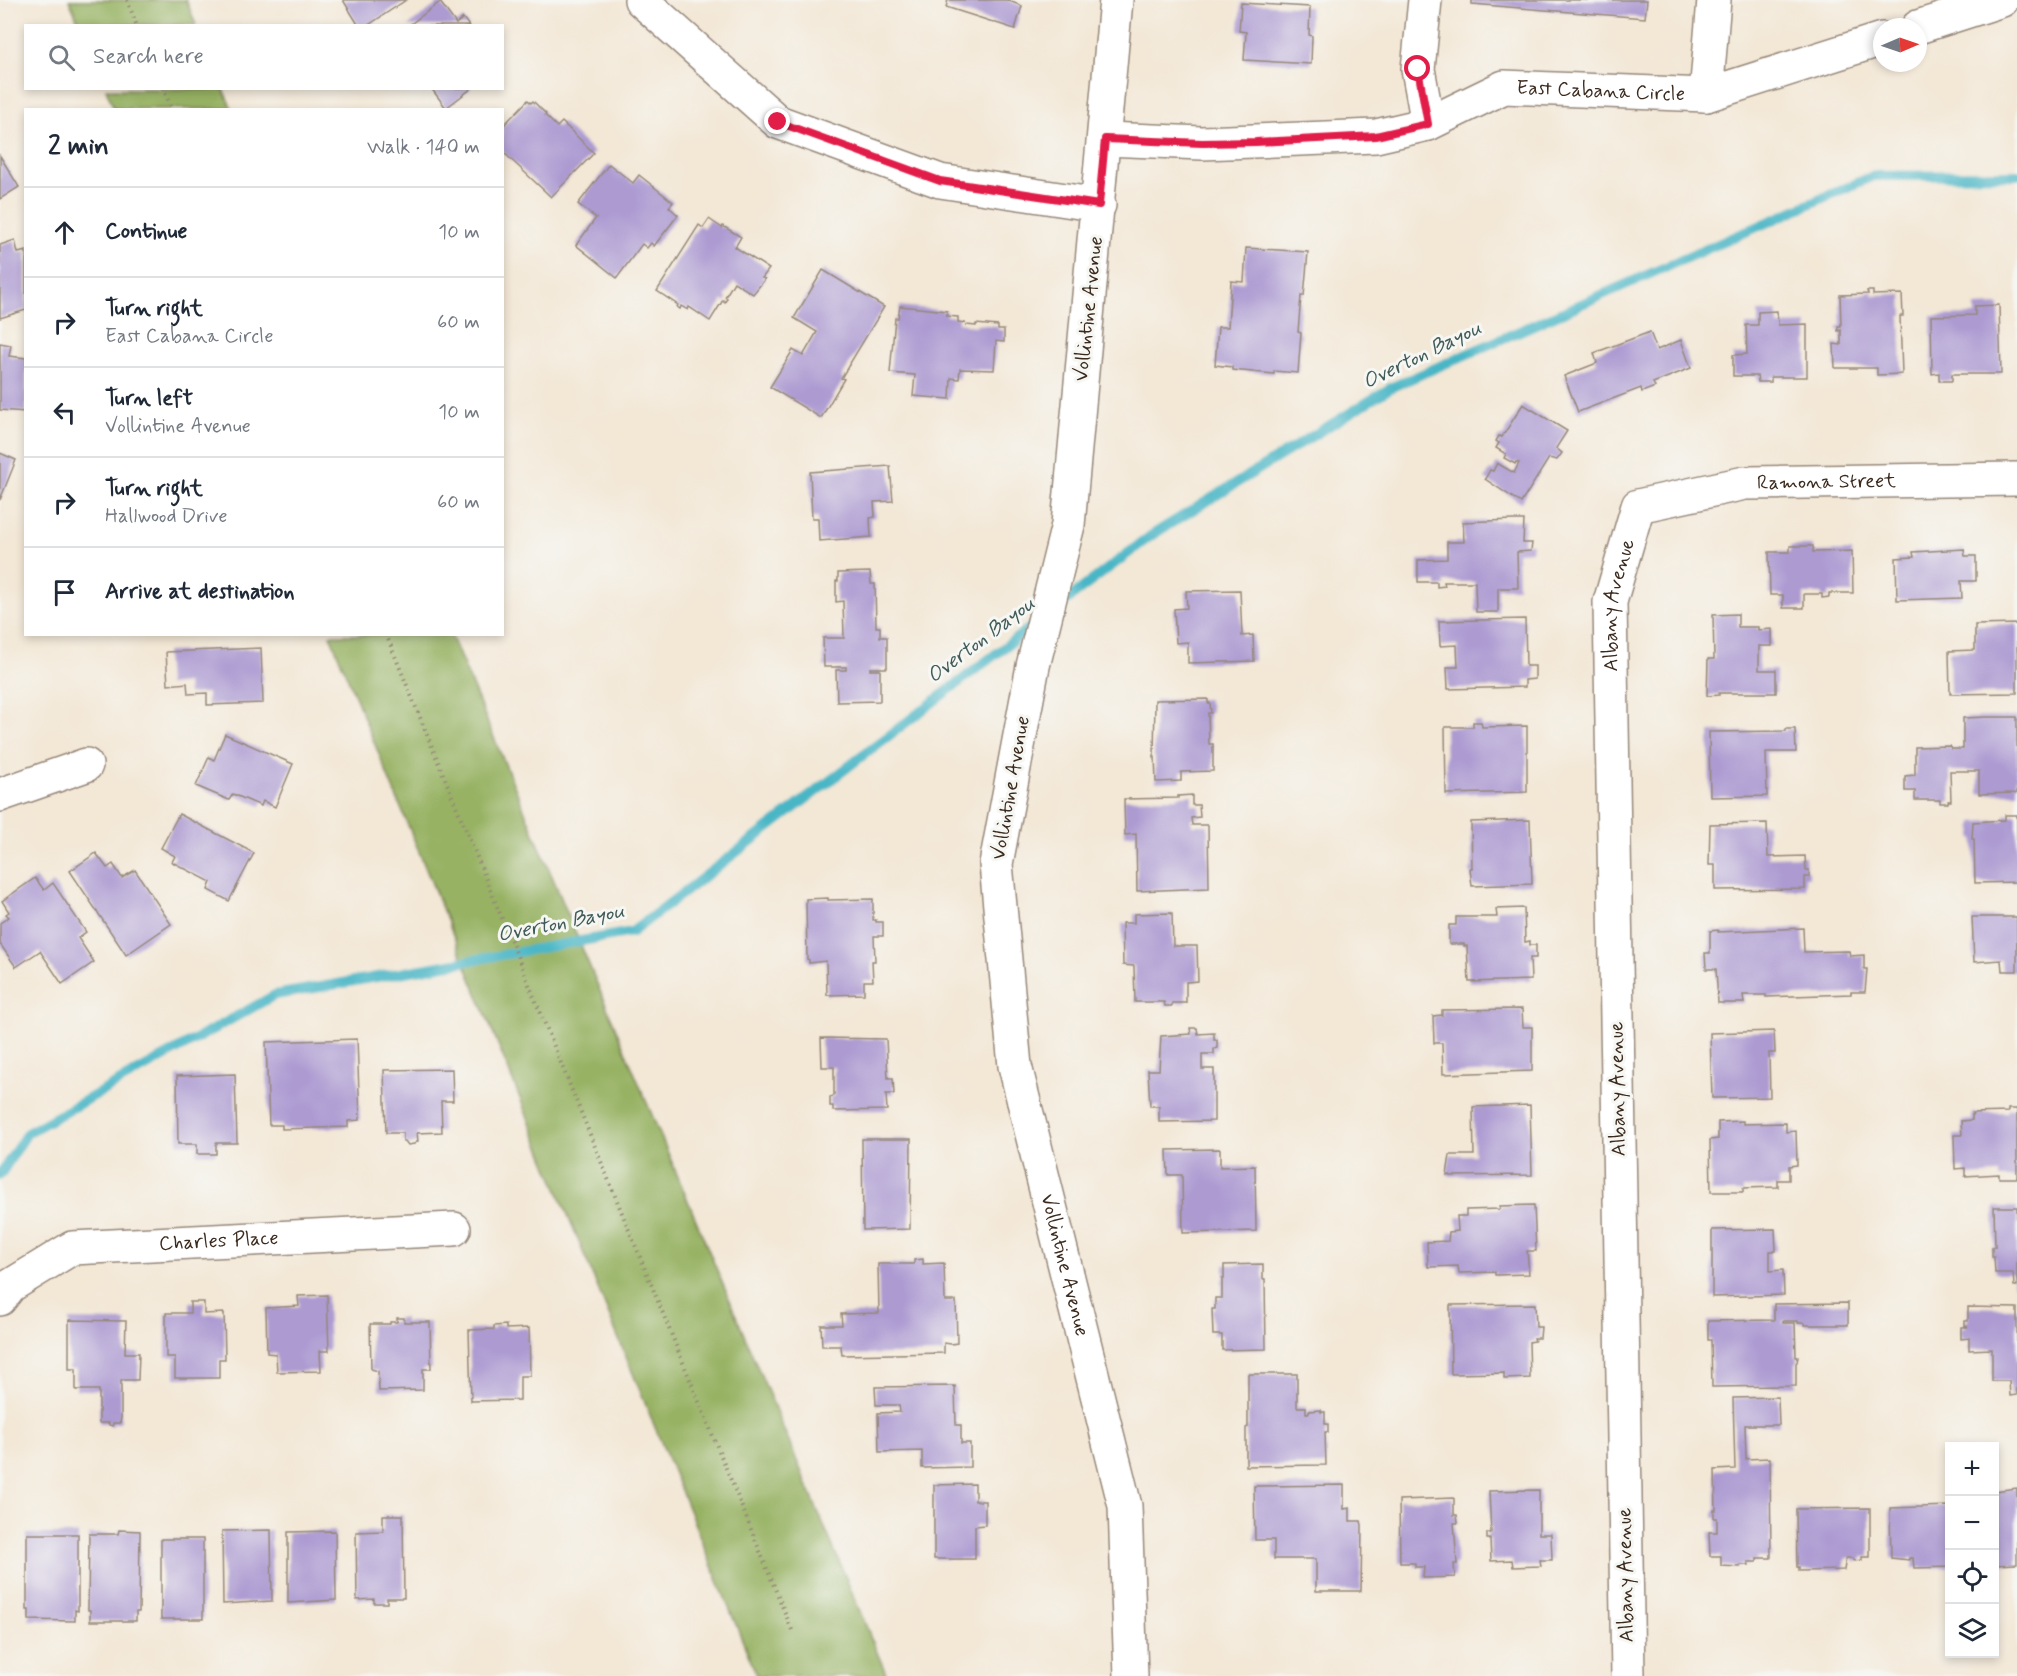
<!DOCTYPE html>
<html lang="en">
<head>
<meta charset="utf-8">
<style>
	:root { --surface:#fff; --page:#f6f6f7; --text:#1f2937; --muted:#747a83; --line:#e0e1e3 }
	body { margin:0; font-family:Mynerve,sans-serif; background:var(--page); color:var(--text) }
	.controls { position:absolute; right:18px; bottom:18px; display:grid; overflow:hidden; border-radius:0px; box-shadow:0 3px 9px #0003 }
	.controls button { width:54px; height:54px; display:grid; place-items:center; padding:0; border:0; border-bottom:2px solid var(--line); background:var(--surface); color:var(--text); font:30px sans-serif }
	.compass { position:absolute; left:1873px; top:18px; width:54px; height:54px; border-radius:50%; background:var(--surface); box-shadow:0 3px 9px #0003; rotate:88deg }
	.stop { position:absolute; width:18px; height:18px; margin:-14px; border:4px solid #e11d48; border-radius:50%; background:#fff }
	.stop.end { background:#e11d48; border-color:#fff; box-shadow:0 2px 6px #0008 }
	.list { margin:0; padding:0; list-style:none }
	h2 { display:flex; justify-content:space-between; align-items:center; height:78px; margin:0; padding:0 24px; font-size:26px }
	h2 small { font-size:20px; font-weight:400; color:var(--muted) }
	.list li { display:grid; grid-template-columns:39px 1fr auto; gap:18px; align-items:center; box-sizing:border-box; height:90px; padding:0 24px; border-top:2px solid var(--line) }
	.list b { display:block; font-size:22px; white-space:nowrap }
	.list p { margin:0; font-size:20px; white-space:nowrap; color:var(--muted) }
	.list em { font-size:20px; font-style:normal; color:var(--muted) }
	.icon { flex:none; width:33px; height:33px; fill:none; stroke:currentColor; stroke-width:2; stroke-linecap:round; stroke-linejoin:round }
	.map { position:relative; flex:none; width:2017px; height:1676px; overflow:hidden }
	.search { position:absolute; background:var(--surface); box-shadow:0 3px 9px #0003; left:24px; top:24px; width:480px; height:66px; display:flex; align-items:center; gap:15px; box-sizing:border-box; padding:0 21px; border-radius:0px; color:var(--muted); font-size:22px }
	.panel { position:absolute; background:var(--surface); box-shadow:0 3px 9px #0003; left:24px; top:108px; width:480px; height:528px; border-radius:0px }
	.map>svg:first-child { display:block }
</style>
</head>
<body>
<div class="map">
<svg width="2017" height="1676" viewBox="0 0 2017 1676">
	<rect width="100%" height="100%" fill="#f6f6f2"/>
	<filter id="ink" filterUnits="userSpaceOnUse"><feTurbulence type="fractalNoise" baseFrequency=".0167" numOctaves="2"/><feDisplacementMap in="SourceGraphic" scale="12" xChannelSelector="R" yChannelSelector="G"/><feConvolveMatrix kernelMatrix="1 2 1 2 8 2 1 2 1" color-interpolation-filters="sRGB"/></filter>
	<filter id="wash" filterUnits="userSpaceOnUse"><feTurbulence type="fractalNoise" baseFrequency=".008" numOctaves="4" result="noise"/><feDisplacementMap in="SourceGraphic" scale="24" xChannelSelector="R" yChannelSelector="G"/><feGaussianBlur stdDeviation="1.35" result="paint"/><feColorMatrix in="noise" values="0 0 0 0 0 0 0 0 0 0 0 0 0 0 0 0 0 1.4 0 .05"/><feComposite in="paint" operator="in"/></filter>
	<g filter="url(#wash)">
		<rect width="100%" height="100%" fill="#f3e7d5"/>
		<!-- forest -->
		<g fill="#97b264" stroke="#696e41" stroke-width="1.5">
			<path d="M69 0H186L196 25H80Z"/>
			<path d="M106 89H223L232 109H114Z"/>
			<path d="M330 635H451L887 1676H757Z"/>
		</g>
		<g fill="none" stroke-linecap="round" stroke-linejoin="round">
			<!-- stream -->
			<g stroke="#4ab6c6" stroke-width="10">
				<path d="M1055 609 1152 535 1392 387 1873 176 2017 175"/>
				<path d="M0 1175 27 1133 275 995 632 932 1035 624"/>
			</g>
		</g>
		<g id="blocks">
			<!-- building -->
			<g fill="#ac9ad1">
				<path d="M343 0H406L367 26H359Z"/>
				<path d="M948 0H1010L1009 1 1022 6 1015 29 946 7Z"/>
				<path d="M1472 0H1647L1645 18 1472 4Z"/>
				<path d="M440 2 456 24 463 18 469 26H408Z"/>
				<path d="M1241 3 1310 7 1309 35 1312 36 1311 64 1244 60 1246 32 1239 31Z"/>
				<path d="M431 88H472L446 108Z"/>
				<path d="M528 100 531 103 533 101 546 114 545 115 557 127 562 122 594 153 551 197 502 151V127Z"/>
				<path d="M0 156 19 187 0 199Z"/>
				<path d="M609 164 633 183 639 175 673 202 669 207 678 215 654 246 651 243 647 248 642 244 617 278 576 245 596 218 578 204Z"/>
				<path d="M709 219 722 228 723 226 741 237 735 247 769 269 762 278 765 279 753 294 734 282 725 297 727 298 725 302 723 300 710 321 689 307 688 310 681 306 680 309 677 307 678 305 657 291 699 225 703 228Z"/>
				<path d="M15 240 18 253 26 251V310L0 318V245Z"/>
				<path d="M1246 248 1308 252 1304 296H1301L1298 332 1301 333 1298 373 1274 371V374L1232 370V367L1215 365 1218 327H1228L1231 281 1244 282Z"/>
				<path d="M823 270 884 307 841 378 844 379 821 418 770 387 793 350 803 356 817 332 794 318Z"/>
				<path d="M1867 291H1873V295L1902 294 1903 316H1900L1902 374 1877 375V368H1835L1834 344 1841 345V330L1838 331V326H1841L1840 295 1868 294Z"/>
				<path d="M1999 305 2001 374H1952V381H1939V373L1932 374 1931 316 1975 315V306Z"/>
				<path d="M900 306 947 311V316L958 317V322L965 323 966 325 976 326V324L998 326V330H1004V342L996 341 994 370 960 369 959 379 951 378 950 399 913 396 915 375 890 373 895 318H898Z"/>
				<path d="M1777 311 1778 325 1807 324V377H1771V382H1758L1757 376H1733V355L1747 354 1746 325H1758V312Z"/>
				<path d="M1650 332 1657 350 1681 340 1691 368 1653 383 1655 387 1642 392 1641 388 1578 412 1564 376 1597 363 1594 353Z"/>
				<path d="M0 343 11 345 9 356 26 358V412L0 410Z"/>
				<path d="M1523 404 1567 431 1556 448 1562 453 1557 460 1549 458 1521 503 1485 479 1490 470 1493 471 1497 463 1514 473 1519 463 1516 462 1515 464 1504 458 1506 454 1496 448 1499 443 1496 441 1499 436 1502 437Z"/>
				<path d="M0 453 16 460 0 500Z"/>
				<path d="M890 466 893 501 874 502 875 517 870 518 871 537 819 541 818 518H812L810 472Z"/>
				<path d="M1514 520H1524L1523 543H1532L1531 551 1517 552 1518 588H1498V612H1476L1475 582H1444L1445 586 1437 587V582H1418V560L1447 559V542H1464L1463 522Z"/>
				<path d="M1790 546H1813V552L1852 551 1853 593H1829V597L1822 598V594H1804V608H1783V595H1770L1769 552H1790Z"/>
				<path d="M1964 549 1965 556H1976V581H1961L1962 598 1897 600 1896 558 1914 557 1913 552Z"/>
				<path d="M870 572 871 584H875L876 627H880V637H887V668H870V670H880V701L837 702 836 670H846V667H824L823 638H844L843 601 836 602V581H838V573Z"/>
				<path d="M1240 590 1242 636 1253 635 1254 661 1188 663V642L1176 643 1174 609 1187 608 1186 591Z"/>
				<path d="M1738 614V627H1758V630L1772 629V646H1759V670H1776V693H1719V695L1707 696 1708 659H1714L1713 615Z"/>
				<path d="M1525 619 1526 666H1535V679L1525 680V687L1448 689 1447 667H1458L1457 645 1440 646 1439 621Z"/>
				<path d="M2017 624V693L1950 694 1949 651 1975 650V625Z"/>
				<path d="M261 648 263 703 207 705V693L188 694 187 683 168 685 166 652Z"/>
				<path d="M1208 699V703H1210L1211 713H1208L1209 744H1213V771L1181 772V781L1156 782 1155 757H1154L1155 700Z"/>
				<path d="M1986 717H2017V793L1979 794V771H1950L1951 801H1948V803H1940V800H1915V791H1905V776L1915 775V747L1950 746 1951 749H1963V718Z"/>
				<path d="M1473 722H1481L1482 727 1527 726V792L1446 794 1445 727H1473Z"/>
				<path d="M1786 729H1795L1796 752H1766L1767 796 1710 797 1709 732 1786 731Z"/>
				<path d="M225 734 293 764 275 807 263 801 261 806 233 794 229 800 196 786 209 757 214 760Z"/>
				<path d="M1192 795V805H1199L1200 817 1191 818 1192 825H1208L1209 888 1137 891 1136 834 1125 835 1124 799 1178 798V796Z"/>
				<path d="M179 814 254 853 229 901 208 890 211 882 172 862 175 856 161 848Z"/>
				<path d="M2005 815H2017V882L1975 883 1974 839H1972L1973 822 2005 820Z"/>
				<path d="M1530 820 1532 884 1472 886 1470 868H1472L1471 822Z"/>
				<path d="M1767 823 1768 857 1805 856 1806 870H1809V877H1805V889L1715 890V865H1709L1710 824Z"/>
				<path d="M96 853 107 868 113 864 122 878 135 870 171 924 126 955 70 871Z"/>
				<path d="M35 878 44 890 53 883 86 932 78 938 94 962 62 984 40 951 16 967 0 944V923L9 917 6 914 9 912 2 901Z"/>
				<path d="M828 898V900L873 899V920H876V922H883V936H874L875 961H872L873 981H864V994L827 995 826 961 809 963V960L807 959 806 899Z"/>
				<path d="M1524 908 1525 942 1530 941V945H1536V958H1530L1531 980 1469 982 1467 946H1464V944H1449V925H1456V917H1497L1496 909Z"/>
				<path d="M1172 913 1173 946H1197L1198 981 1186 982V1003H1172V1006H1165L1164 1002H1135L1134 966 1123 965 1122 923H1134V914Z"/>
				<path d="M1972 917H2017V971H2002L2001 960 1974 962Z"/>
				<path d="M1803 928 1804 952 1849 951 1850 956 1864 955V969H1867L1865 992H1851V994L1766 997V995H1743L1744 1003H1718L1716 969H1706L1705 953H1710V931L1718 930V932Z"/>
				<path d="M1522 1009 1523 1027H1532V1071L1443 1074 1442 1043H1434L1433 1016 1442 1015V1010Z"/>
				<path d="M1190 1028H1197L1198 1034 1214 1033V1040H1217V1048L1214 1049V1054H1202V1069H1214V1121L1159 1122V1106H1150L1148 1070H1159L1161 1036 1191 1034Z"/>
				<path d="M1774 1031 1775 1053H1769L1770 1097 1712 1098 1710 1033Z"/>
				<path d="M821 1038 886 1039 888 1078H893L894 1094H886L887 1110 833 1111V1106H830V1097L834 1096V1067H822Z"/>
				<path d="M357 1039 360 1120 348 1121V1127L282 1129V1125H269L266 1042Z"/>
				<path d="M452 1069 453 1101H441L442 1132 417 1133 418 1141 414 1144 408 1145 405 1141H403V1133H386L384 1070Z"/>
				<path d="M235 1074 237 1143H216V1154H197V1144H178L177 1076Z"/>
				<path d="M1530 1105 1532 1175 1450 1176V1175H1447L1450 1155H1474L1473 1107Z"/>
				<path d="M2008 1109H2017V1178H1999V1174L1965 1176V1168L1955 1169 1954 1135H1962L1961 1121 1972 1120V1113L2008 1112Z"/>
				<path d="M1743 1121V1124L1786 1123V1132L1796 1131 1797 1165 1789 1166V1180H1778V1187L1743 1188V1192H1711L1710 1140 1718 1139V1122Z"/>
				<path d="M862 1139H911L910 1229 863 1230Z"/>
				<path d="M1220 1149V1167L1255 1166 1256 1231 1183 1233 1182 1175H1168L1167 1150Z"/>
				<path d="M1534 1205 1536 1251H1527L1529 1274 1495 1275V1272L1459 1273 1458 1266 1428 1267 1427 1242 1448 1241 1449 1232 1458 1231 1457 1216H1466V1210L1500 1209V1206Z"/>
				<path d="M1994 1207H2017V1286H2014L2013 1273H1995L1994 1257H1992V1247H1995Z"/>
				<path d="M1775 1229 1776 1251H1770V1271L1783 1270 1784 1295 1712 1297V1230Z"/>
				<path d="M923 1259V1264L944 1263 945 1301H956L957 1343 951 1344 944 1343V1353L842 1355 841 1346H822L821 1325H842L841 1314 879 1313 878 1264H914V1260Z"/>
				<path d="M1263 1264V1279H1265L1266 1349 1222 1350V1335H1213L1212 1309H1215V1298H1222V1279H1224V1265Z"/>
				<path d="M327 1295 329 1351H320L321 1371 277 1372 276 1354 267 1353 266 1308 299 1306 298 1296Z"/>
				<path d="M190 1302H204V1314L224 1313 225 1359H219V1378H175V1357H166V1313H190Z"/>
				<path d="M1848 1303V1325H1805V1323H1798V1321H1783V1323H1795L1796 1357H1798L1797 1362 1796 1363V1386L1712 1387 1711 1340H1708V1321L1774 1320V1304Z"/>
				<path d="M1535 1304 1536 1327H1541L1540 1338H1534L1535 1341 1529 1342 1530 1378 1504 1379V1373L1451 1374 1450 1305Z"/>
				<path d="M1968 1307 2017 1308V1395L2010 1396 2009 1381H1992V1349L1969 1350V1338L1961 1339V1327H1968L1965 1326V1321H1968Z"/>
				<path d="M397 1318H404V1322H430L431 1369H423V1390L379 1391 378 1371 371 1369 370 1324H390V1322H397Z"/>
				<path d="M69 1320 126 1321 125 1353H139L138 1380H121V1418L120 1423H113V1426L109 1425V1423H99V1390H76V1369H69Z"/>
				<path d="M506 1325V1329L529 1328 530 1376H520V1400L471 1401 469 1330 494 1329V1326Z"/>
				<path d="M1248 1374H1297V1407H1306V1413H1309V1411L1321 1410V1412H1325V1424H1328V1432H1325L1326 1465 1246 1466V1428L1248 1427Z"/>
				<path d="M955 1386 956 1425H961V1443H970V1467L922 1468V1451L879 1452 878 1413 900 1412 899 1405H876L875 1387Z"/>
				<path d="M1778 1397 1779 1425H1745L1746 1459 1770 1458 1771 1558H1757V1562H1748L1749 1565H1740V1567L1721 1566V1556H1710L1709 1532H1717V1518H1714V1510H1716L1715 1470 1735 1469 1733 1398Z"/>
				<path d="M975 1484V1501H985V1525L975 1526V1559H934V1485Z"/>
				<path d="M1344 1485V1509L1350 1508V1521H1361L1362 1525 1361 1591H1316V1559H1274V1540H1255L1254 1486Z"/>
				<path d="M2017 1488V1564L1994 1565V1491Z"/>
				<path d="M1539 1490V1534H1551L1552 1560H1540L1541 1566 1513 1567 1512 1560 1491 1561 1490 1539H1487V1533H1491L1489 1491Z"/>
				<path d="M1454 1498V1515H1457L1458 1523H1454L1457 1564H1454L1455 1577 1423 1578 1424 1567H1415V1563H1400L1399 1500Z"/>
				<path d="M1950 1506V1567L1914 1568 1913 1558H1909V1560L1891 1558 1890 1508Z"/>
				<path d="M1870 1508V1557H1862V1560L1854 1561 1853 1558H1846L1844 1570 1799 1571V1567H1797L1796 1509Z"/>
				<path d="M383 1515H403L404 1598H387V1603H374V1599L357 1600 356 1532 383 1531Z"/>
				<path d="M119 1530 140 1531 139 1612H136V1621H90V1610H88L89 1534H118Z"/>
				<path d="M271 1530 272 1601 223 1604 222 1531Z"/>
				<path d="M335 1531 336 1600 288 1603V1532Z"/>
				<path d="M27 1534H78V1611L75 1610V1621L29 1620V1610H27Z"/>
				<rect x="161" y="1539" width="42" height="80"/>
			</g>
		</g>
	</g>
	<g filter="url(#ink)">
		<use href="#blocks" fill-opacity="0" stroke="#97887a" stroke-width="1.5"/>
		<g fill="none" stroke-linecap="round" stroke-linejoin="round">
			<defs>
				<g id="minor">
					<path d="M641 0 778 122 940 181 1099 205"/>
					<path id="s1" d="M1116 0 1068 525 1033 666 996 864 1015 1066 1125 1506 1131 1676"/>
					<path d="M1425 0 1418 69 1428 124"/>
					<path d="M1918 27 2002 0"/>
					<path d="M1706 95 1714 0"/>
					<path id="s2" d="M1105 139 1202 143 1376 136 1428 124 1504 87 1706 95 1882 39"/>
					<path d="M0 795 86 765"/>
					<path id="s3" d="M0 1299 10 1286 72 1248 454 1229"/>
					<path id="s4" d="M1628 1676 1610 602 1638 506 1745 483 2017 479"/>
				</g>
			</defs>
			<!-- minor casing -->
			<use href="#minor" stroke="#97887a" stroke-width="36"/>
			<!-- path -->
			<g stroke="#97887a" stroke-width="4" stroke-dasharray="1.5 4.5" stroke-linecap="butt">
				<path d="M127 0 137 26"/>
				<path d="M163 88 172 110"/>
				<path d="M386 634 792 1630"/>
			</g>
			<!-- minor -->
			<use href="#minor" stroke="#fff" stroke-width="33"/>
		</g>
	</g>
	<g fill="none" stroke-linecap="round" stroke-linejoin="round" filter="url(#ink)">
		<!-- route -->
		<path stroke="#e11d48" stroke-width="8" d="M778 122 940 181 1099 205 1105 139 1202 143 1256 142 1376 136 1428 124 1418 69"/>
	</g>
	<g text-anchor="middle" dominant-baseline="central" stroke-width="6" stroke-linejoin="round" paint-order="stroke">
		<!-- street labels -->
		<g font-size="20" fill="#3b2a1e" stroke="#f6f6f2">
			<text stroke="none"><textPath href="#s2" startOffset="506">East Cabana Circle</textPath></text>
			<text transform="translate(1089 309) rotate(-84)">Vollintine Avenue</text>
			<text stroke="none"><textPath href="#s4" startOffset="1365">Ramona Street</textPath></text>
			<text stroke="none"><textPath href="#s4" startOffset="1072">Albany Avenue</textPath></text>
			<text transform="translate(1011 788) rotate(-80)">Vollintine Avenue</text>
			<text transform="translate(1618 1089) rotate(-91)">Albany Avenue</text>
			<text stroke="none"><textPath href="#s3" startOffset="236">Charles Place</textPath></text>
			<text stroke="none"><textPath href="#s1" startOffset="1282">Vollintine Avenue</textPath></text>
			<text transform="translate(1626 1575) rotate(-91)">Albany Avenue</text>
		</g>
		<!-- water labels -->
		<g font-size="21" font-style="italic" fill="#405b59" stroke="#f6f6f2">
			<text transform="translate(1422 355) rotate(-26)">Overton Bayou</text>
			<text transform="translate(981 640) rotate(-37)">Overton Bayou</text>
			<text transform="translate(561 923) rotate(-11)">Overton Bayou</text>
		</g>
	</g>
</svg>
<div class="controls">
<button>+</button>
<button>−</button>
<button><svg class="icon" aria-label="locate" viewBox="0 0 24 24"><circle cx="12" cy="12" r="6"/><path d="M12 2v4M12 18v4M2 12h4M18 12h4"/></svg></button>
<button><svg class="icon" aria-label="layers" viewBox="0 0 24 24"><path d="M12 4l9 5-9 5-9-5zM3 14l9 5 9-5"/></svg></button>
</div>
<svg class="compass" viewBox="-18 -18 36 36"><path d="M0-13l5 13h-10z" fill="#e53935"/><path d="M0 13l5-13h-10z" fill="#747a83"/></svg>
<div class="stop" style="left:1418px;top:69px"></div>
<div class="stop end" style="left:778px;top:122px"></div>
<div class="search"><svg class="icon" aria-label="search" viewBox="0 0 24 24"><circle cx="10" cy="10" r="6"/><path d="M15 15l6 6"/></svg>Search here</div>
<section class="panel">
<h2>2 min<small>Walk · 140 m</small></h2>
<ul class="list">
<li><svg class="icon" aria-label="ahead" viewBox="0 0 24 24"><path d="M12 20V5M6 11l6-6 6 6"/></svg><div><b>Continue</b></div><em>10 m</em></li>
<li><svg class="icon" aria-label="right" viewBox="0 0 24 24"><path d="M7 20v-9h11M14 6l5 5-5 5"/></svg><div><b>Turn right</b><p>East Cabana Circle</p></div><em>60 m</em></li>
<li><svg class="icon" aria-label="left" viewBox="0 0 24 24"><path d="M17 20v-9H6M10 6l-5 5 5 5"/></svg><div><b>Turn left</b><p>Vollintine Avenue</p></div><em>10 m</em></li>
<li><svg class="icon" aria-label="right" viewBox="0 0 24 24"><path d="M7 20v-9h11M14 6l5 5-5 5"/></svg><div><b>Turn right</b><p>Hallwood Drive</p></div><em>60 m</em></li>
<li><svg class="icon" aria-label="arrive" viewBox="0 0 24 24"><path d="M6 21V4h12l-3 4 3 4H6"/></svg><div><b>Arrive at destination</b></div></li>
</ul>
</section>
</div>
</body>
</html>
